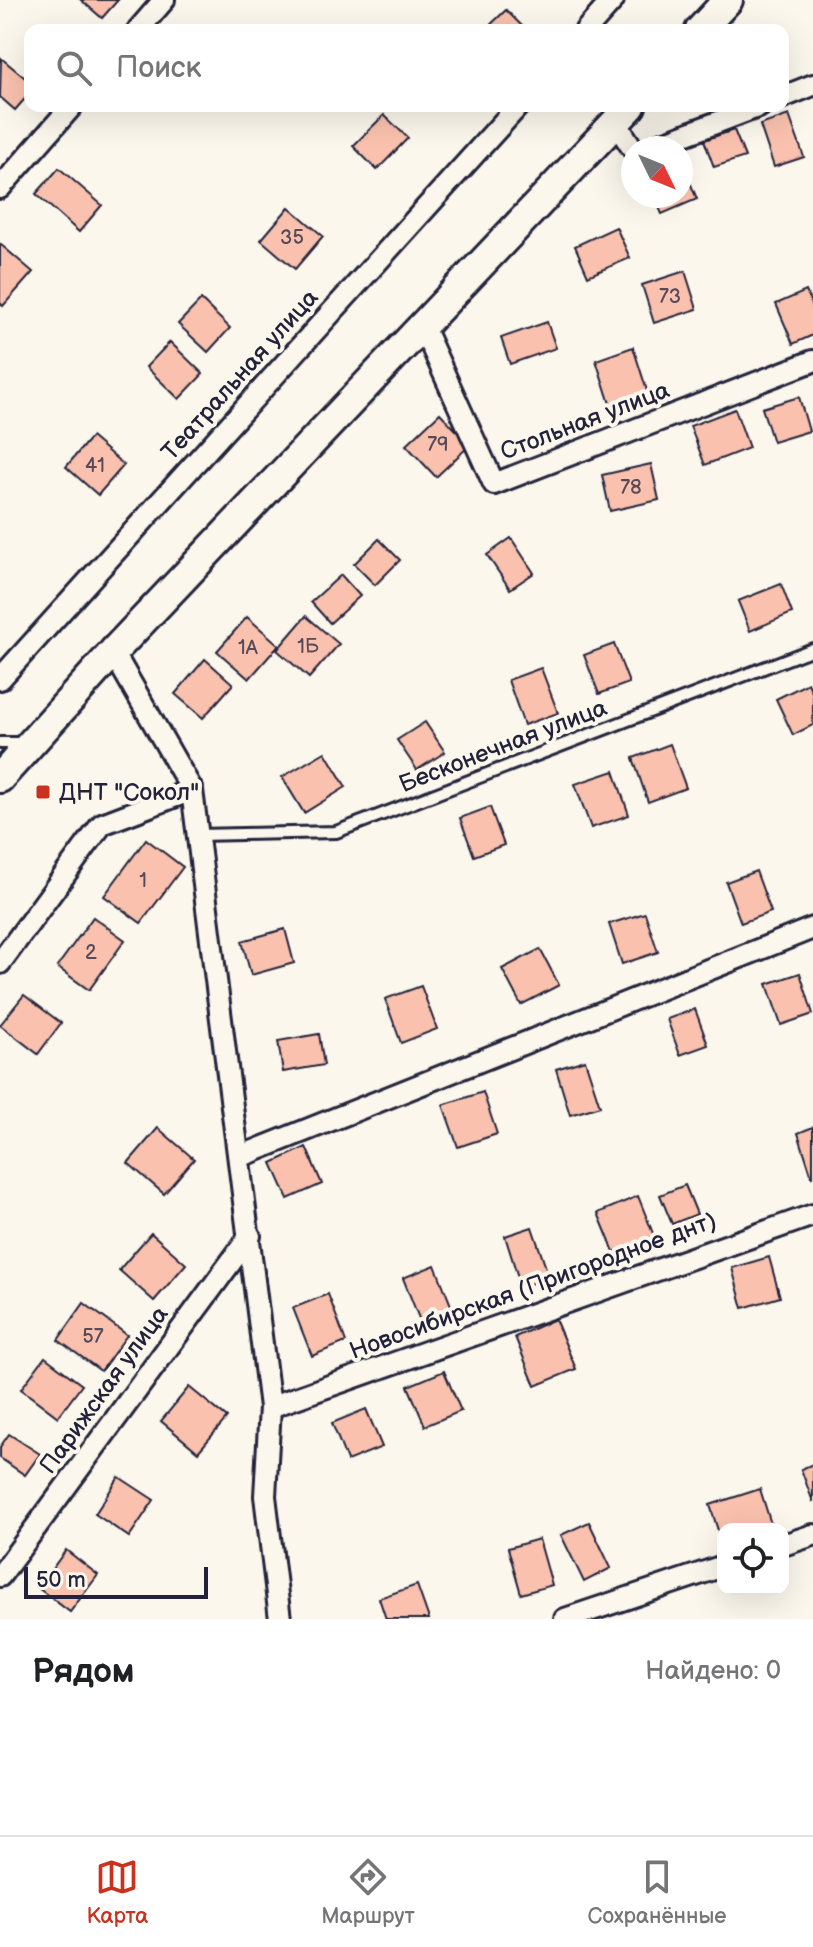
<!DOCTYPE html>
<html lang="ru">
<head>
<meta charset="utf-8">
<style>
	:root { --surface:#fff; --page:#f6f6f6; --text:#202124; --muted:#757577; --line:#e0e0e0; --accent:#c8321e }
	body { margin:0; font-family:"Balsamiq Sans",sans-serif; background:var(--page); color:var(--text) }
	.controls { position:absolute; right:24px; bottom:24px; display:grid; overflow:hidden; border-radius:16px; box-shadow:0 8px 32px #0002 }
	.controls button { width:72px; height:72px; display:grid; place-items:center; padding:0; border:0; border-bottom:2px solid var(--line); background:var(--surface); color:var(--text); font:40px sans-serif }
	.compass { position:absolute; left:621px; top:136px; width:72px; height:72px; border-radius:50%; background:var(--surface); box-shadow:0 8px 32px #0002; rotate:133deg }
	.scale { position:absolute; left:24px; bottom:20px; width:184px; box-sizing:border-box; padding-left:8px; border:4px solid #22223b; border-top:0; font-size:22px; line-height:28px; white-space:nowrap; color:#22223b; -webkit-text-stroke:6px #fbf7ec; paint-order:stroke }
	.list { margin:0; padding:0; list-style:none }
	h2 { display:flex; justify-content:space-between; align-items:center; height:104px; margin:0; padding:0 32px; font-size:34px }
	h2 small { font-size:26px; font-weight:400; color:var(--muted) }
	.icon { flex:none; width:44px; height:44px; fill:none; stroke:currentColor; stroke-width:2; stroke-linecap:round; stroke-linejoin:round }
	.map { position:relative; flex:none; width:813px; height:1619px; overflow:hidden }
	.search { position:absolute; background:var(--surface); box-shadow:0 8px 32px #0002; left:24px; right:24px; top:24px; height:88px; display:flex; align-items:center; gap:20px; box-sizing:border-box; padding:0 28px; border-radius:16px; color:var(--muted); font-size:30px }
	.sheet { height:216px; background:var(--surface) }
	nav { display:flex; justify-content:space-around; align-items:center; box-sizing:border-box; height:112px; border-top:2px solid var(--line); background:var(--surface); font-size:22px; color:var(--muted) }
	nav a { display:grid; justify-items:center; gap:4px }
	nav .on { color:var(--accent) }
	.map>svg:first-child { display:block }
</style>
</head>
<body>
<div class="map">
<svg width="813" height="1619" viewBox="0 0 813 1619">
	<rect width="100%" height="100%" fill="#fbf7ec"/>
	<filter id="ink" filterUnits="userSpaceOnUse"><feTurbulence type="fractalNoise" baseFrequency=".0125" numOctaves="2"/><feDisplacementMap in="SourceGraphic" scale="16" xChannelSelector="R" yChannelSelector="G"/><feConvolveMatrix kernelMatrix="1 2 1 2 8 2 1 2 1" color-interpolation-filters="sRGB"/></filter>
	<g filter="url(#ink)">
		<!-- building -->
		<g fill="#f9c1ae" stroke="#22223b" stroke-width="2">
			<path d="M81 0H118L102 18Z"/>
			<path d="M506 10 526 30H485Z"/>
			<path d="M1 58 30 82V93L15 110 0 97Z"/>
			<path d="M384 115 408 138 377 170 353 146Z"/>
			<path d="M789 115 804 157 774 167 760 125Z"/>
			<path d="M734 130 745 157 714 167 704 140Z"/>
			<path d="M682 163 697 199 662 214 654 196H681Z"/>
			<path d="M59 168 102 205 79 232 36 194Z"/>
			<path d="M289 207 323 236 295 269 261 240Z"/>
			<path d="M616 227 630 258 588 276 575 246Z"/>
			<path d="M0 244 33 272 3 306 0 303Z"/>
			<path d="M685 271 697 309 654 323 642 285Z"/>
			<path d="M806 291 813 308V335L793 344 776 304Z"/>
			<path d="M201 300 230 328 208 352 178 324Z"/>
			<path d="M547 322 556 348 510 364 501 338Z"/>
			<path d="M170 342 203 374 179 399 146 367Z"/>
			<path d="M633 347 648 394 611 407 596 360Z"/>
			<path d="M799 397 809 431 773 442 762 408Z"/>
			<path d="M735 409 749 448 705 465 690 426Z"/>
			<path d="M440 413 470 445 436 477 406 445Z"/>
			<path d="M91 437 124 465 98 495 66 467Z"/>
			<path d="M651 464 659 500 610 511 602 475Z"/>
			<path d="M511 538 534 573 510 589 487 555Z"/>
			<path d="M379 539 400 560 375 585 354 564Z"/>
			<path d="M341 575 360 596 330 623 311 602Z"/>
			<path d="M781 584 792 613 750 631 738 601Z"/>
			<path d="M306 616 339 644 309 678 277 650Z"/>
			<path d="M247 617 279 645 249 679 217 651Z"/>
			<path d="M614 644 629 683 599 694 584 655Z"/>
			<path d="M205 659 233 684 203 718 175 694Z"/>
			<path d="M541 668 558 713 524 725 508 680Z"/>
			<path d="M808 683 813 694V725L793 735 776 699Z"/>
			<path d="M425 722 445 752 417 770 397 740Z"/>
			<path d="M670 744 686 788 648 802 633 758Z"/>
			<path d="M325 752 346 787 304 813 282 777Z"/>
			<path d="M614 771 629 815 591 828 575 784Z"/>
			<path d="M490 807 504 845 474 856 460 818Z"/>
			<path d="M146 839 183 867 141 923 104 896Z"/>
			<path d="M756 871 771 912 741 923 726 882Z"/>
			<path d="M645 913 658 952 622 964 609 924Z"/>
			<path d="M93 917 125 940 89 990 57 967Z"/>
			<path d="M285 929 294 963 251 975 242 941Z"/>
			<path d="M540 949 559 985 521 1005 502 969Z"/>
			<path d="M800 973 813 1014 781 1025 767 984Z"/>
			<path d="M421 986 437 1029 401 1043 385 999Z"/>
			<path d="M24 995 61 1023 38 1054 0 1025Z"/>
			<path d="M695 1009 708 1045 680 1055 667 1019Z"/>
			<path d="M319 1034 324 1065 283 1072 278 1041Z"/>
			<path d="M585 1060 600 1106 570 1115 556 1069Z"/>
			<path d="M483 1092 497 1134 458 1147 443 1105Z"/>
			<path d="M813 1127V1176L812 1177 798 1133Z"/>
			<path d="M158 1128 194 1159 164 1194 128 1163Z"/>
			<path d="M306 1147 322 1184 288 1199 272 1163Z"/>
			<path d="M685 1185 697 1214 672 1224 660 1195Z"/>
			<path d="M638 1196 654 1236 614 1252 598 1213Z"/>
			<path d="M532 1227 549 1277 521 1287 505 1236Z"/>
			<path d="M151 1233 186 1264 154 1301 119 1270Z"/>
			<path d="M769 1257 780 1297 743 1308 732 1268Z"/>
			<path d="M435 1265 454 1313 422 1326 403 1278Z"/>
			<path d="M328 1294 346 1342 312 1356 293 1308Z"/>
			<path d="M84 1303 127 1335 101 1371 58 1340Z"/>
			<path d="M555 1319 576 1369 535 1386 515 1337Z"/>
			<path d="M45 1357 82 1385 58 1417 21 1389Z"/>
			<path d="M444 1371 461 1411 425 1426 408 1386Z"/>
			<path d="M189 1387 227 1418 198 1452 161 1421Z"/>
			<path d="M366 1409 382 1447 347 1461 332 1423Z"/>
			<path d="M9 1434 40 1454 25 1475 0 1458V1447Z"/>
			<path d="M813 1464V1502L801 1469Z"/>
			<path d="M119 1477 154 1500 129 1537 95 1514Z"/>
			<path d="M760 1489 771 1524 756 1529H723L721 1540 710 1505Z"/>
			<path d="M589 1522 611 1568 584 1582 561 1535Z"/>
			<path d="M539 1539 552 1585 521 1594 508 1548Z"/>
			<path d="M66 1550 98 1575 70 1612 38 1588Z"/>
			<path d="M417 1585 429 1619H386L379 1598Z"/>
		</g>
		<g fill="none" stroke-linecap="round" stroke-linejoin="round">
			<defs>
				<g id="lane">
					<path d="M0 743H23"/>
					<path d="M198 835 336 832 813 649"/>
				</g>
				<g id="street">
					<path d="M138 30 164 0"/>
					<path d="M586 30 613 0"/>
					<path d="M783 97 813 85"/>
					<path d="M616 123 633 149"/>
					<path d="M650 148 760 106"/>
					<path d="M0 188 72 106"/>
					<path d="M422 325 494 484 813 361"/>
					<path d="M113 652 192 790 270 1407 265 1496 280 1619"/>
					<path d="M0 679 518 106"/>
					<path d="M0 963 102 824 192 790"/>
					<path d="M239 1157 813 928"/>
					<path d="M270 1407 813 1215"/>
					<path d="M783 1545 813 1535"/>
					<path d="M0 1576 250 1236"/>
					<path d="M565 1619 723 1566"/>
				</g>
				<g id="secondary">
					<path d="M700 30 728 0"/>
					<path d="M0 778 113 652 631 106"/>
				</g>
			</defs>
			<!-- lane casing -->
			<use href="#lane" stroke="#22223b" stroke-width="16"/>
			<!-- street casing -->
			<use href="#street" stroke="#22223b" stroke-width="26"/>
			<!-- secondary casing -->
			<use href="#secondary" stroke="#22223b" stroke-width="34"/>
			<!-- lane -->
			<use href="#lane" stroke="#fbf7ec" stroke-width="10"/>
			<!-- street -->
			<use href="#street" stroke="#fbf7ec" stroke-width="20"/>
			<!-- secondary -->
			<use href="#secondary" stroke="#fbf7ec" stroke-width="28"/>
		</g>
	</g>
	<!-- markers -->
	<rect fill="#c8321e" stroke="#fbf7ec" stroke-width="3" x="35" y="784" width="16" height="16" rx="4"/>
	<g text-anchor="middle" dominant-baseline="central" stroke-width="8" stroke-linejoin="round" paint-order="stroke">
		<!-- number labels -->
		<g font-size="20" fill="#584a58">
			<text x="292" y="238">35</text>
			<text x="670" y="297">73</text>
			<text x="438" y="445">79</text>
			<text x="95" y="466">41</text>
			<text x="631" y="488">78</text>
			<text x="308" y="647">1Б</text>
			<text x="248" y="648">1А</text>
			<text x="143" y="881">1</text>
			<text x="91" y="953">2</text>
			<text x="93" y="1337">57</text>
		</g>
		<!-- street labels -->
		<g font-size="24" fill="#22223b" stroke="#fbf7ec">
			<text transform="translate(240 375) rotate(-48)">Театральная улица</text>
			<text transform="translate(585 421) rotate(-21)">Стольная улица</text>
			<text transform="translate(503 746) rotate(-21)">Бесконечная улица</text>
			<text transform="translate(533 1286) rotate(-20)">Новосибирская (Пригородное днт)</text>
			<text transform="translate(104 1390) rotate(-54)">Парижская улица</text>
		</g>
		<!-- poi labels -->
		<g font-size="24" fill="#22223b" stroke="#fbf7ec" text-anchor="start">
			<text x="59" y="792">ДНТ "Сокол"</text>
		</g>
	</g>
</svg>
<div class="controls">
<button><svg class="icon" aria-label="locate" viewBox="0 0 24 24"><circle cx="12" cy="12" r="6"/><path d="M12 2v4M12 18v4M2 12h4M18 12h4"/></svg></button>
</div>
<svg class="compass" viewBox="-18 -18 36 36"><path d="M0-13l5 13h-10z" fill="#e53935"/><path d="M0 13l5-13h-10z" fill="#757577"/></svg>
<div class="scale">50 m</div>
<div class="search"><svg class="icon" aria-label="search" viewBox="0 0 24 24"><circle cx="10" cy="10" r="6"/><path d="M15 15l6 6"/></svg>Поиск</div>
</div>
<section class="sheet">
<h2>Рядом<small>Найдено: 0</small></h2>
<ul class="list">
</ul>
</section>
<nav>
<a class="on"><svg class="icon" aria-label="map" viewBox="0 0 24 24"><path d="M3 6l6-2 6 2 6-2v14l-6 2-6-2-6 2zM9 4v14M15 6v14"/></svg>Карта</a>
<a><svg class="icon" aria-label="directions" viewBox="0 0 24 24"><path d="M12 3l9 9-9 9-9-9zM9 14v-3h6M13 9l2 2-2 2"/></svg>Маршрут</a>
<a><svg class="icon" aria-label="saved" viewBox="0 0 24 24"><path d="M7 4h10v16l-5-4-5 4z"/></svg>Сохранённые</a>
</nav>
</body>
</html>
